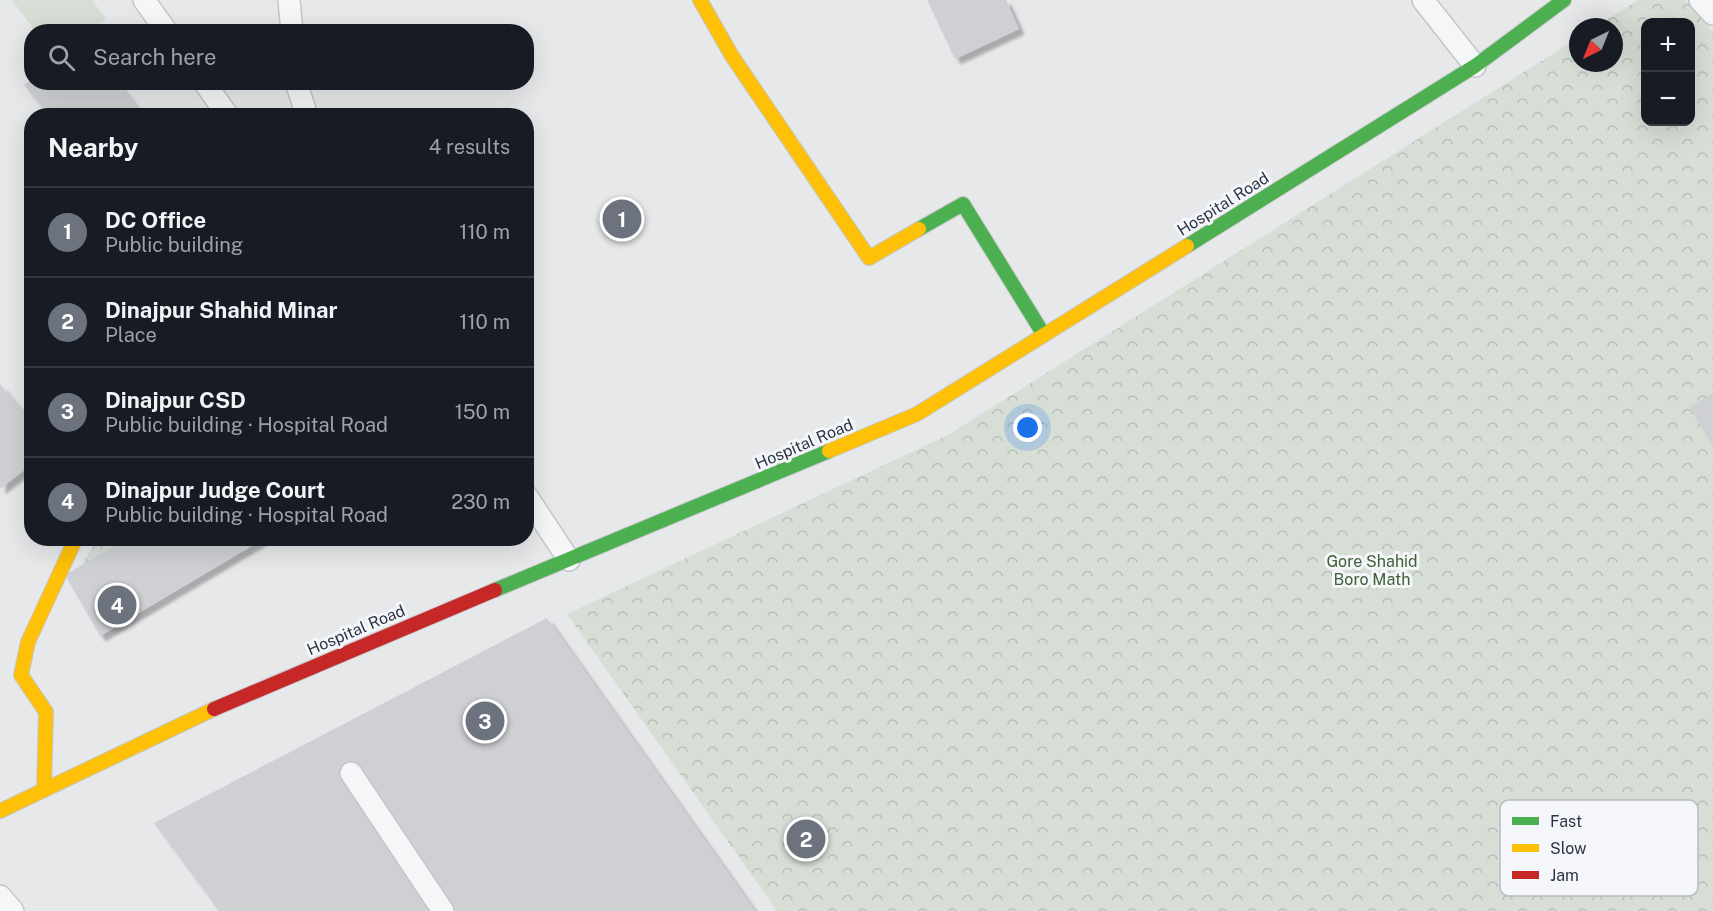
<!DOCTYPE html>
<html lang="en">
<head>
<meta charset="utf-8">
<style>
	:root { --surface:#171b24; --page:#20242c; --text:#f1f3f6; --muted:#9ea1a6; --line:#363941; --accent:#6c737f }
	body { margin:0; font-family:"Public Sans",sans-serif; background:var(--page); color:var(--text) }
	.controls { position:absolute; right:18px; top:18px; display:grid; overflow:hidden; border-radius:12px; box-shadow:0 6px 24px #0002 }
	.controls button { width:54px; height:54px; display:grid; place-items:center; padding:0; border:0; border-bottom:2px solid var(--line); background:var(--surface); color:var(--text); font:30px sans-serif }
	.compass { position:absolute; left:1569px; top:18px; width:54px; height:54px; border-radius:50%; background:var(--surface); box-shadow:0 6px 24px #0002; rotate:223deg }
	.you { position:absolute; left:1028px; top:428px; width:21px; height:21px; margin:-15px; border:4px solid #fff; border-radius:50%; background:#1a73e8; box-shadow:0 0 0 9px #1a73e833 }
	.badge { display:grid; place-items:center; width:39px; height:39px; border-radius:50%; background:var(--accent); color:#fff; font-size:20px; font-weight:700 }
	.pin { position:absolute; translate:-50% -50%; border:3px solid #fff; box-shadow:0 2px 6px #0006 }
	.list { margin:0; padding:0; list-style:none }
	h2 { display:flex; justify-content:space-between; align-items:center; height:78px; margin:0; padding:0 24px; font-size:26px }
	h2 small { font-size:20px; font-weight:400; color:var(--muted) }
	.list li { display:grid; grid-template-columns:39px 1fr auto; gap:18px; align-items:center; box-sizing:border-box; height:90px; padding:0 24px; border-top:2px solid var(--line) }
	.list b { display:block; font-size:22px; white-space:nowrap }
	.list p { margin:0; font-size:20px; white-space:nowrap; color:var(--muted) }
	.list em { font-size:20px; font-style:normal; color:var(--muted) }
	.icon { flex:none; width:33px; height:33px; fill:none; stroke:currentColor; stroke-width:2; stroke-linecap:round; stroke-linejoin:round }
	.map { position:relative; flex:none; width:1713px; height:911px; overflow:hidden }
	.search { position:absolute; background:var(--surface); box-shadow:0 6px 24px #0002; left:24px; top:24px; width:510px; height:66px; display:flex; align-items:center; gap:15px; box-sizing:border-box; padding:0 21px; border-radius:24px; color:var(--muted); font-size:22px }
	.panel { position:absolute; background:var(--surface); box-shadow:0 6px 24px #0002; left:24px; top:108px; width:510px; height:438px; border-radius:24px }
	.map>svg:first-child { display:block }
</style>
</head>
<body>
<div class="map">
<svg width="1713" height="911" viewBox="0 0 1713 911">
	<defs>
		<pattern id="forest-crowns" width="20" height="18" patternUnits="userSpaceOnUse" patternTransform="scale(1.5)"><rect width="20" height="18" fill="#d6ded6"/><path d="M2 6a3 3 0 1 1 6 0M12 15a3 3 0 1 1 6 0" fill="none" stroke="#b8bfb9"/></pattern>
		<filter id="shadow"><feDropShadow dx="5.5" dy="5.5" stdDeviation="1.5" flood-color="#0004"/></filter>
	</defs>
	<rect width="100%" height="100%" fill="#e6e8ea"/>
	<!-- forest -->
	<g fill="url(#forest-crowns)" fill-rule="evenodd">
		<path d="M1638 0H1685L1713 32V911H777L567 614 948 435 1578 38V63H1614V27H1595ZM1646 22H1690V122H1646Z"/>
		<path d="M98 539H127L81 566 97 540Z"/>
	</g>
	<!-- pitch -->
	<path fill="#d6ded6" d="M12 0H92L106 19 88 31H35Z"/>
	<!-- building -->
	<g fill="#ced0d3" filter="url(#shadow)">
		<path d="M927 0H1006L1019 29 955 59Z"/>
		<path d="M32 79V82H117L144 116H49L24 85Z"/>
		<path d="M32 197V211L25 203Z"/>
		<path d="M0 384 32 423V464L0 489Z"/>
		<path d="M1713 393V446L1690 407Z"/>
		<path d="M127 538H265L100 636 65 575Z"/>
		<path d="M547 618 755 911H219L154 823Z"/>
	</g>
	<g fill="none" stroke-linecap="round" stroke-linejoin="round">
		<defs>
			<g id="street">
				<path d="M144 0 167 32"/>
				<path d="M289 0 292 32"/>
				<path d="M1423 0 1475 66"/>
				<path d="M1700 0 1713 14"/>
				<path d="M204 82 228 116"/>
				<path d="M296 82 307 116"/>
				<path d="M526 495 569 560"/>
				<path d="M351 773 443 911"/>
				<path d="M0 896 13 911"/>
			</g>
			<g id="fast">
				<path d="M919 229 963 204 1044 335"/>
				<path d="M1187 246 1475 66 1564 0"/>
				<path d="M495 590 829 451"/>
			</g>
			<g id="slow">
				<path d="M700 0 732 56 869 258 919 229"/>
				<path d="M829 451 917 414 1187 246"/>
				<path d="M44 790 46 712 21 675 28 642 76 538"/>
				<path d="M0 811 214 709"/>
			</g>
			<path id="jam" d="M214 709 495 590"/>
		</defs>
		<!-- street casing -->
		<use href="#street" stroke="#c4c6c8" stroke-width="24"/>
		<!-- fast casing -->
		<use href="#fast" stroke="#c4c6c8" stroke-width="16"/>
		<!-- slow casing -->
		<use href="#slow" stroke="#c4c6c8" stroke-width="16"/>
		<!-- jam casing -->
		<use href="#jam" stroke="#c4c6c8" stroke-width="16"/>
		<!-- street -->
		<use href="#street" stroke="#f5f6f7" stroke-width="21"/>
		<!-- fast -->
		<use href="#fast" stroke="#4caf50" stroke-width="14"/>
		<!-- slow -->
		<use href="#slow" stroke="#ffc107" stroke-width="14"/>
		<!-- jam -->
		<use href="#jam" stroke="#c62828" stroke-width="14"/>
	</g>
	<g text-anchor="middle" dominant-baseline="central" stroke-width="6" stroke-linejoin="round" paint-order="stroke">
		<!-- street labels -->
		<g font-size="16" fill="#2b3445" stroke="#f4f6f9">
			<text transform="translate(1223 204) rotate(-32)">Hospital Road</text>
			<text transform="translate(804 444) rotate(-23)">Hospital Road</text>
			<text transform="translate(356 630) rotate(-23)">Hospital Road</text>
		</g>
		<!-- park labels -->
		<g font-size="16" fill="#3f6138" stroke="#f4f6f9">
			<text x="1372" y="561">Gore Shahid<tspan x="1372" dy="18">Boro Math</tspan></text>
		</g>
	</g>
	<!-- legend -->
	<rect x="1500" y="800" width="198" height="96" rx="9" fill="#f4f6f9" stroke="#b8bcc3" stroke-width="1.5"/>
	<rect x="1512" y="817" width="27" height="8" fill="#4caf50"/>
	<rect x="1512" y="844" width="27" height="8" fill="#ffc107"/>
	<rect x="1512" y="871" width="27" height="8" fill="#c62828"/>
	<g font-size="16" fill="#2b3445">
		<text x="1550" y="827">Fast</text>
		<text x="1550" y="854">Slow</text>
		<text x="1550" y="881">Jam</text>
	</g>
</svg>
<div class="controls">
<button>+</button>
<button>−</button>
</div>
<svg class="compass" viewBox="-18 -18 36 36"><path d="M0-13l5 13h-10z" fill="#e53935"/><path d="M0 13l5-13h-10z" fill="#9ea1a6"/></svg>
<div class="you"></div>
<div class="pin badge" style="left:622px;top:219px">1</div>
<div class="pin badge" style="left:806px;top:839px">2</div>
<div class="pin badge" style="left:485px;top:721px">3</div>
<div class="pin badge" style="left:117px;top:605px">4</div>
<div class="search"><svg class="icon" aria-label="search" viewBox="0 0 24 24"><circle cx="10" cy="10" r="6"/><path d="M15 15l6 6"/></svg>Search here</div>
<section class="panel">
<h2>Nearby<small>4 results</small></h2>
<ul class="list">
<li><span class="badge">1</span><div><b>DC Office</b><p>Public building</p></div><em>110 m</em></li>
<li><span class="badge">2</span><div><b>Dinajpur Shahid Minar</b><p>Place</p></div><em>110 m</em></li>
<li><span class="badge">3</span><div><b>Dinajpur CSD</b><p>Public building · Hospital Road</p></div><em>150 m</em></li>
<li><span class="badge">4</span><div><b>Dinajpur Judge Court</b><p>Public building · Hospital Road</p></div><em>230 m</em></li>
</ul>
</section>
</div>
</body>
</html>
